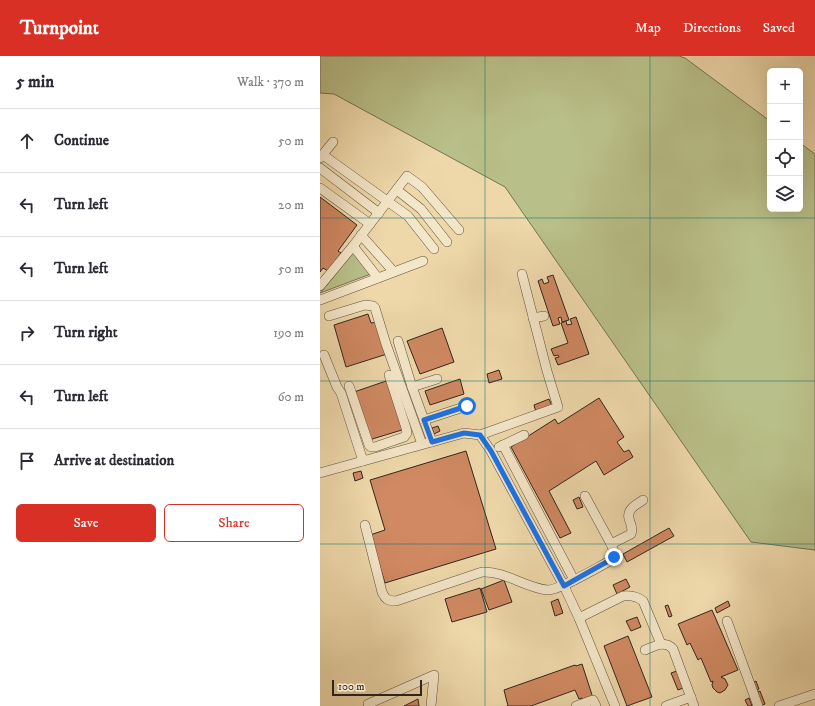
<!DOCTYPE html>
<html lang="en">
<head>
<meta charset="utf-8">
<style>
	:root { --surface:#fff; --page:#f2f2f3; --text:#2b2b33; --muted:#7c7c81; --line:#e1e1e2; --accent:#d93025 }
	body { margin:0; font-family:"IM FELL DW Pica",serif; background:var(--page); color:var(--text) }
	.controls { position:absolute; right:12px; top:12px; display:grid; overflow:hidden; border-radius:6px; box-shadow:0 4px 16px #0002 }
	.controls button { width:36px; height:36px; display:grid; place-items:center; padding:0; border:0; border-bottom:1px solid var(--line); background:var(--surface); color:var(--text); font:20px sans-serif }
	.scale { position:absolute; left:12px; bottom:10px; width:90px; box-sizing:border-box; padding-left:4px; border:2px solid #32251d; border-top:0; font-size:11px; line-height:14px; white-space:nowrap; color:#32251d; -webkit-text-stroke:3px #f4e6c8; paint-order:stroke }
	.stop { position:absolute; width:12px; height:12px; margin:-9px; border:3px solid #1a73e8; border-radius:50%; background:#fff }
	.stop.end { background:#1a73e8; border-color:#fff; box-shadow:0 1px 4px #0008 }
	.list { margin:0; padding:0; list-style:none }
	h2 { display:flex; justify-content:space-between; align-items:center; height:52px; margin:0; padding:0 16px; font-size:17px }
	h2 small { font-size:13px; font-weight:400; color:var(--muted) }
	.list li { display:grid; grid-template-columns:26px 1fr auto; gap:12px; align-items:center; box-sizing:border-box; height:64px; padding:0 16px; border-top:1px solid var(--line) }
	.list b { display:block; font-size:15px; white-space:nowrap }
	.list em { font-size:13px; font-style:normal; color:var(--muted) }
	.actions { display:flex; gap:8px; padding:12px 16px }
	.actions a { flex:1; padding:9px 0; border:1px solid var(--accent); border-radius:6px; text-align:center; font-size:14px; color:var(--accent) }
	.actions .main { background:var(--accent); color:#fff }
	.icon { flex:none; width:22px; height:22px; fill:none; stroke:currentColor; stroke-width:2; stroke-linecap:round; stroke-linejoin:round }
	.map { position:relative; flex:none; width:495px; height:650px; overflow:hidden }
	header { display:flex; align-items:center; gap:24px; box-sizing:border-box; height:56px; padding:0 20px; background:var(--accent); color:#fff }
	header strong { font-size:19px }
	nav { display:flex; gap:22px; margin-inline-start:auto; font-size:14px }
	main { display:flex }
	aside { flex:1; background:var(--surface) }
	.map>svg:first-child { display:block }
</style>
</head>
<body>
<header>
<strong>Turnpoint</strong>
<nav><a>Map</a><a>Directions</a><a>Saved</a></nav>
</header>
<main>
<aside>
<h2>5 min<small>Walk · 370 m</small></h2>
<ul class="list">
<li><svg class="icon" aria-label="ahead" viewBox="0 0 24 24"><path d="M12 20V5M6 11l6-6 6 6"/></svg><div><b>Continue</b></div><em>50 m</em></li>
<li><svg class="icon" aria-label="left" viewBox="0 0 24 24"><path d="M17 20v-9H6M10 6l-5 5 5 5"/></svg><div><b>Turn left</b></div><em>20 m</em></li>
<li><svg class="icon" aria-label="left" viewBox="0 0 24 24"><path d="M17 20v-9H6M10 6l-5 5 5 5"/></svg><div><b>Turn left</b></div><em>50 m</em></li>
<li><svg class="icon" aria-label="right" viewBox="0 0 24 24"><path d="M7 20v-9h11M14 6l5 5-5 5"/></svg><div><b>Turn right</b></div><em>190 m</em></li>
<li><svg class="icon" aria-label="left" viewBox="0 0 24 24"><path d="M17 20v-9H6M10 6l-5 5 5 5"/></svg><div><b>Turn left</b></div><em>60 m</em></li>
<li><svg class="icon" aria-label="arrive" viewBox="0 0 24 24"><path d="M6 21V4h12l-3 4 3 4H6"/></svg><div><b>Arrive at destination</b></div></li>
</ul>
<div class="actions"><a class="main">Save</a><a>Share</a></div>
</aside>
<div class="map">
<svg width="495" height="650" viewBox="0 0 495 650">
	<rect width="100%" height="100%" fill="#eed8aa"/>
	<filter id="stains"><feTurbulence type="fractalNoise" baseFrequency=".005" numOctaves="4"/><feColorMatrix values="0 0 0 0 .2 0 0 0 0 .09 0 0 0 0 .02 0 0 0 .5 -.17"/></filter>
	<radialGradient id="worn" r=".72"><stop offset=".6" stop-color="#630" stop-opacity="0"/><stop offset="1" stop-color="#630" stop-opacity=".3"/></radialGradient>
	<!-- green -->
	<g fill="#b9bf88" stroke="#767252">
		<path d="M0 0H359L365 2 450 65V153H480V87L495 98V494L431 486 185 131 14 38 0 37Z"/>
		<path d="M36 193 56 216 0 237Z"/>
	</g>
	<!-- building -->
	<g fill="#d08962" stroke="#32251d">
		<path d="M0 141 37 169 18 195 21 197 8 215 3 212 0 216Z"/>
		<path d="M233 219 249 264 242 266 241 261 238 262 240 268 233 270 218 225 222 223 224 228 229 226 227 221Z"/>
		<path d="M48 258 51 267 57 266 67 298 26 311 14 269Z"/>
		<path d="M256 261 269 298 238 309 235 302 239 301 238 299 234 300 231 293 248 287 241 267 246 265 247 269 252 268 250 263Z"/>
		<path d="M122 272 134 306 100 318 87 285Z"/>
		<path d="M179 314 182 323 169 327 167 318Z"/>
		<path d="M140 323 144 338 110 349 105 335Z"/>
		<path d="M69 324 85 373 49 384 34 336Z"/>
		<path d="M279 342 304 381 297 386 304 396 309 394 313 401 284 419 276 405 229 435 251 477 240 482 191 391 235 363 238 368Z"/>
		<path d="M229 343 232 350 216 356 214 349Z"/>
		<path d="M118 370 120 375 114 378 112 372Z"/>
		<path d="M146 395 176 493 65 527 50 479 65 474 50 424Z"/>
		<path d="M41 415 43 422 35 425 33 417Z"/>
		<path d="M259 441 263 451 257 453 253 444Z"/>
		<path d="M349 472 354 480 307 506 303 498Z"/>
		<path d="M306 523 310 531 297 538 293 529Z"/>
		<path d="M184 524 192 546 169 554 161 533Z"/>
		<path d="M160 532 167 556 132 566 125 543Z"/>
		<path d="M238 543 243 557 235 560 231 546Z"/>
		<path d="M408 545 410 550 397 557 395 552Z"/>
		<path d="M348 549 352 560 349 561 345 550Z"/>
		<path d="M392 554 418 614 401 621 405 623 408 629 405 634 400 637 397 636 393 632 392 629 393 625 391 626 381 602 378 604 370 587 367 589 358 568Z"/>
		<path d="M317 561 321 571 311 575 306 565Z"/>
		<path d="M308 580 332 641 307 650 284 590Z"/>
		<path d="M262 608 273 642 263 646 262 642 259 643 255 634 211 650H188L184 634 255 609 256 610Z"/>
		<path d="M357 615 363 632 358 634 351 617Z"/>
		<path d="M436 625 439 633 435 635 432 627Z"/>
		<path d="M440 635 445 648 439 650 435 637Z"/>
		<path d="M429 642 432 650H428L425 644Z"/>
		<path d="M98 643 99 650H84Z"/>
	</g>
	<g fill="none" stroke-linecap="round" stroke-linejoin="round">
		<defs>
			<g id="minor">
				<path d="M3 99 88 160 114 193"/>
				<path d="M0 102 13 86"/>
				<path d="M0 112 59 157"/>
				<path d="M0 132 50 168"/>
				<path d="M77 134 101 153 127 186"/>
				<path d="M41 179 74 216"/>
				<path d="M33 190 58 222"/>
				<path d="M0 230 33 190 87 120 102 131 139 174"/>
				<path d="M0 244 103 205"/>
				<path d="M9 260 45 249 53 250 55 252 66 288 102 388"/>
				<path d="M213 262 224 260"/>
				<path d="M78 285 92 331 112 386"/>
				<path d="M4 299 17 331 21 337 43 405"/>
				<path d="M29 330 49 389 51 391H55L84 381 87 377 86 372 69 319"/>
				<path d="M92 331 117 323"/>
				<path d="M104 364 147 350"/>
				<path d="M160 379 238 351 227 315 202 218"/>
				<path d="M183 389 254 524"/>
				<path d="M179 391 204 379"/>
				<path d="M0 417 144 377 160 379 171 395 244 530 259 562 295 650"/>
				<path d="M45 469 62 536C65 543 68 545 76 545L162 516C185 515 204 531 227 534 238 535 278 511 290 505L294 501V496L291 488 265 440"/>
				<path d="M291 488 311 478C315 469 305 463 310 455 312 450 319 447 323 444"/>
				<path d="M259 562 303 540C310 539 317 540 323 545L341 588"/>
				<path d="M407 565 438 650"/>
				<path d="M325 594C335 590 345 584 353 593L374 650"/>
				<path d="M49 650 48 648 114 619 111 650"/>
				<path d="M256 650 273 644 276 650"/>
				<path d="M346 650 371 641"/>
				<path d="M459 650 495 638"/>
			</g>
		</defs>
		<!-- minor casing -->
		<use href="#minor" stroke="#615240" stroke-width="10"/>
		<!-- minor -->
		<use href="#minor" stroke="#f4e6c8" stroke-width="9"/>
	</g>
	<g fill="none" stroke-linecap="round" stroke-linejoin="round">
		<!-- route -->
		<path stroke="#1a73e8" stroke-width="5" d="M147 350 104 364 112 386 144 377 160 379 171 395 244 530 290 504 294 501"/>
	</g>
	<!-- grid -->
	<path fill="none" stroke="#0f766e" stroke-width="1" stroke-opacity="0.55" d="M165 0V650M330 0V650M0 162H495M0 325H495M0 488H495"/>
	<rect width="100%" height="100%" filter="url(#stains)"/>
	<rect width="100%" height="100%" fill="url(#worn)"/>
</svg>
<div class="controls">
<button>+</button>
<button>−</button>
<button><svg class="icon" aria-label="locate" viewBox="0 0 24 24"><circle cx="12" cy="12" r="6"/><path d="M12 2v4M12 18v4M2 12h4M18 12h4"/></svg></button>
<button><svg class="icon" aria-label="layers" viewBox="0 0 24 24"><path d="M12 4l9 5-9 5-9-5zM3 14l9 5 9-5"/></svg></button>
</div>
<div class="scale">100 m</div>
<div class="stop" style="left:147px;top:350px"></div>
<div class="stop end" style="left:294px;top:501px"></div>
</div>
</main>
</body>
</html>
